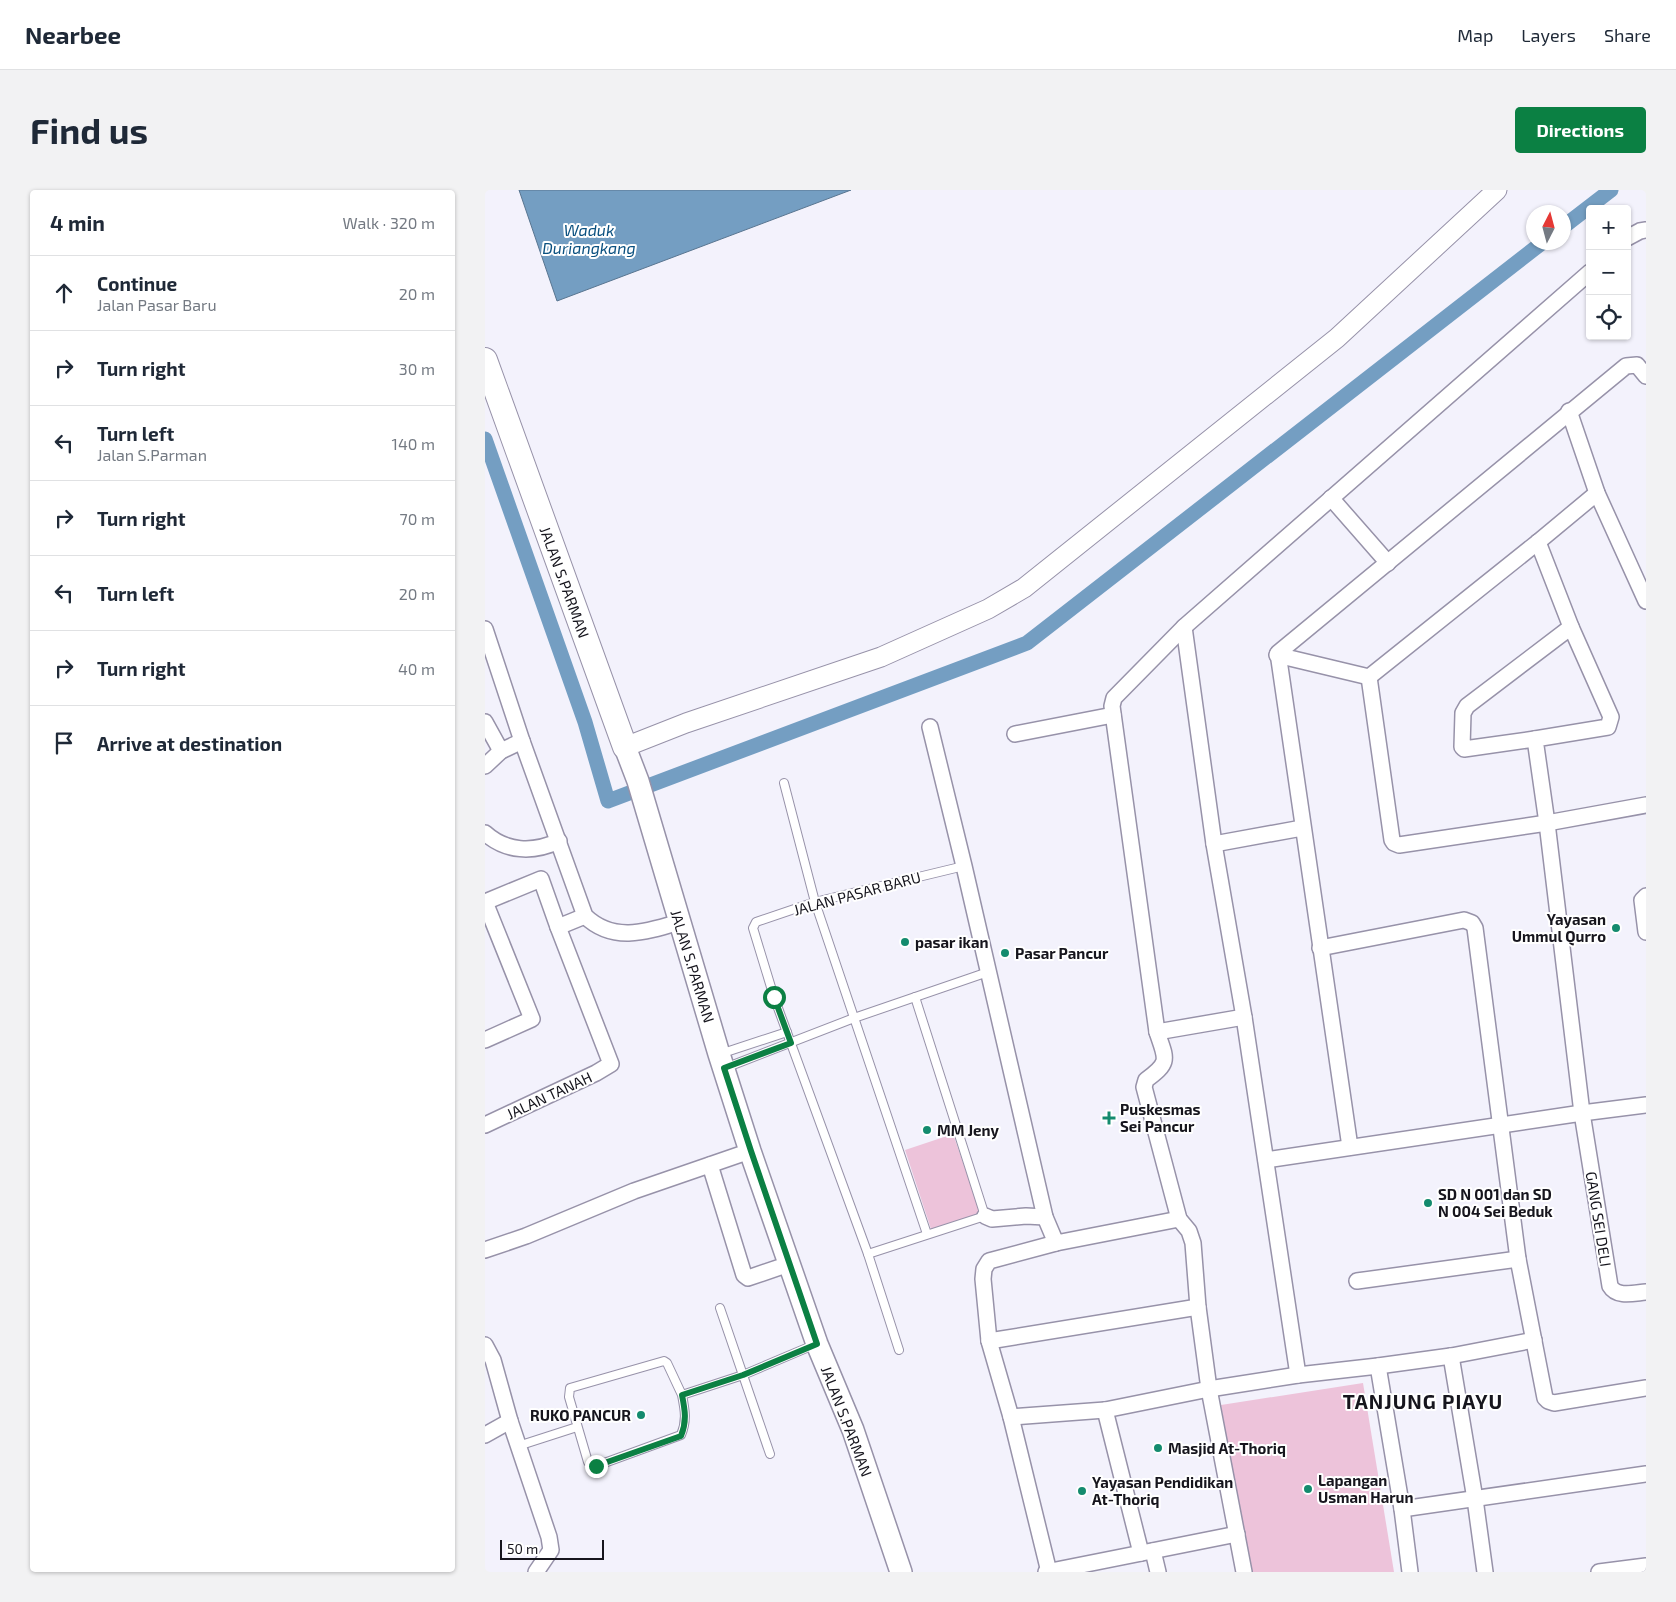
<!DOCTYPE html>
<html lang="en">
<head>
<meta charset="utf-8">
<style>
	:root { --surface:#fff; --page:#f2f2f3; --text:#1f2937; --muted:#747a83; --line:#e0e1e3; --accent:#0b8043 }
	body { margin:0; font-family:"Exo 2",sans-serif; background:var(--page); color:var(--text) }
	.controls { position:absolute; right:15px; top:15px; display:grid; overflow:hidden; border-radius:5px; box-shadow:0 1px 4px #0004 }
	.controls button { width:45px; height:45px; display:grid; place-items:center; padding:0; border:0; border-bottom:1px solid var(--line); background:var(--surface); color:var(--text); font:25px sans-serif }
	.compass { position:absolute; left:1041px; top:15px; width:45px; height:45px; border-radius:50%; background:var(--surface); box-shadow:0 1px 4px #0004; rotate:6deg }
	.scale { position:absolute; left:15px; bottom:12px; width:104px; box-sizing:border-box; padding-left:5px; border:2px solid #16151d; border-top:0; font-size:14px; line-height:18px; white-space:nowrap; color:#16151d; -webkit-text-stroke:4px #fff; paint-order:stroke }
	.stop { position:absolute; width:15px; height:15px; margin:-11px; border:4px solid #0b8043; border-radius:50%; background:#fff }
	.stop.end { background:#0b8043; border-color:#fff; box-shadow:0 1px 5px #0008 }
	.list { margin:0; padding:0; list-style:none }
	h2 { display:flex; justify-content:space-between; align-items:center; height:65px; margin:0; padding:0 20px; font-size:21px }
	h2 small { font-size:16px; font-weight:400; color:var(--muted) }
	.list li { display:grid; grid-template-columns:32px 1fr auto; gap:15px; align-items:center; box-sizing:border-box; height:75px; padding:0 20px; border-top:1px solid var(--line) }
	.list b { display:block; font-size:19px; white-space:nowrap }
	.list p { margin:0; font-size:16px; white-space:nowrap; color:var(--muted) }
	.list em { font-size:16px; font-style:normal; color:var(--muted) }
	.icon { flex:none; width:28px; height:28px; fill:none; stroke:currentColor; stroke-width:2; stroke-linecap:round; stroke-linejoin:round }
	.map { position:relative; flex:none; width:1161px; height:1382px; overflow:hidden; border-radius:5px }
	header { display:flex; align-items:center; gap:30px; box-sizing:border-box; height:70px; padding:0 25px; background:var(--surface); border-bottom:1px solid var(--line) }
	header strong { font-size:24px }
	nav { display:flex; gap:28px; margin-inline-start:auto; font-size:18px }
	.intro { display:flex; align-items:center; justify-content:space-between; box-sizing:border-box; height:120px; padding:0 30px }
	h1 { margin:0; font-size:35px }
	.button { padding:12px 22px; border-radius:5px; background:var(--accent); color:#fff; font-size:18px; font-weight:700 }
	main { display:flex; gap:30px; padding:0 30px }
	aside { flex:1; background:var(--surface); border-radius:5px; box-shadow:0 1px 4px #0004 }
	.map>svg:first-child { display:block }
</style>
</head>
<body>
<header>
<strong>Nearbee</strong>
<nav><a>Map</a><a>Layers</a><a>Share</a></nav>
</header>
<div class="intro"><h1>Find us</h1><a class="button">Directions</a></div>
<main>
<aside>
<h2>4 min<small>Walk · 320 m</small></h2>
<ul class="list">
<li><svg class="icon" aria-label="ahead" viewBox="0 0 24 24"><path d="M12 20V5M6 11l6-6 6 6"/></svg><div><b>Continue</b><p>Jalan Pasar Baru</p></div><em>20 m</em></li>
<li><svg class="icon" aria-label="right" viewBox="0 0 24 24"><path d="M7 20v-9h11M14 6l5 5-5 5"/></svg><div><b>Turn right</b></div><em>30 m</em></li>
<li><svg class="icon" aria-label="left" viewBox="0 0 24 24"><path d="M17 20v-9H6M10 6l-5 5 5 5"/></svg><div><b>Turn left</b><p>Jalan S.Parman</p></div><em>140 m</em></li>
<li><svg class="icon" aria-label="right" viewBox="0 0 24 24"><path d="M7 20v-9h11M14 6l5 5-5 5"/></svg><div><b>Turn right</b></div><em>70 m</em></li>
<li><svg class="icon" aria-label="left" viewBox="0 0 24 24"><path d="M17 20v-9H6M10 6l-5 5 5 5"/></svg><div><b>Turn left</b></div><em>20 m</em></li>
<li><svg class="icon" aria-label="right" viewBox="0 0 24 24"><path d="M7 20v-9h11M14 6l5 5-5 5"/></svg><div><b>Turn right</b></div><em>40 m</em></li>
<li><svg class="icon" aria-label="arrive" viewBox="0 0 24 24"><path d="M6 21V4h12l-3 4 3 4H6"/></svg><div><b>Arrive at destination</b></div></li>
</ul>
</aside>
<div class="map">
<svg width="1161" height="1382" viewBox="0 0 1161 1382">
	<rect width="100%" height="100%" fill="#f3f2fc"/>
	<!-- green -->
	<g fill="#edc3da">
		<path d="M468 944 496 1024 446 1039 420 960Z"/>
		<path d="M878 1193 909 1382H764L736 1215Z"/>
	</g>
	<!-- water -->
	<path fill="#749ec2" stroke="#587590" d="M34 0H366L72 111Z"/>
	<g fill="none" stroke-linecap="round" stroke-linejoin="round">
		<!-- canal -->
		<g stroke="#749ec2" stroke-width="15">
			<path d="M1078 37 1126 0"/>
			<path d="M0 249 100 532 123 611 542 453 1058 52"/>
		</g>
		<defs>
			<g id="service">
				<path d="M299 593 330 712 442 1044"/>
				<path d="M235 864 302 842"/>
				<path d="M240 878 369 828 503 782"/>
				<path d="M383 1064 500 1026 430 807"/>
				<path d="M235 1118 285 1264"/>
				<path d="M414 1160 383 1064 289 807 268 738 271 732 330 712 479 676"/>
				<path d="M197 1205 182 1173 179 1171 85 1198 84 1207 103 1272 111 1276 196 1245C202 1231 200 1220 197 1205L258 1185 331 1154"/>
				<path d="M33 1256 92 1237"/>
			</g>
			<g id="minor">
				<path d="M1142 48 1155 41 1161 40"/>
				<path d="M1084 221 1112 303 1161 411"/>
				<path d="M846 308 903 373"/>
				<path d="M1053 352 1086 437 1126 527 1123 537 1050 549 1062 633 1097 923 1125 1096C1132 1108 1149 1103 1161 1102"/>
				<path d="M699 437 729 654 759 827 813 1185"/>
				<path d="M0 439 37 551 100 726C128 753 161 742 194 732"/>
				<path d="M792 465 884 487 1053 352 1112 303"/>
				<path d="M884 487 907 650 909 653 914 655 1062 633 1161 615"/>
				<path d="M0 532 16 561"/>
				<path d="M445 537 479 676 560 1027 571 1053 694 1029"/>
				<path d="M530 544 628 525"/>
				<path d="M1050 549 979 559 977 557 978 523 982 516 1086 437"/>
				<path d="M0 576 16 561 37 551"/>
				<path d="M0 643C21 662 48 663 74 651"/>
				<path d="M729 654 817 638"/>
				<path d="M1161 706 1157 710 1161 742"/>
				<path d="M0 712 56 689 73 737"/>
				<path d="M835 758 979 730 987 733 990 738 1033 1069 1060 1208 1063 1211 1069 1213 1161 1198"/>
				<path d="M672 842 759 827"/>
				<path d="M0 850 47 829 0 712"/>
				<path d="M0 935 111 883 126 874 73 737 100 726"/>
				<path d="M865 957 793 463 1141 176 1152 175 1161 186"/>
				<path d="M781 970 1097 923 1161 915"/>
				<path d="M225 975 259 1085 263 1088 304 1074"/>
				<path d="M500 1026 507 1029 541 1026 560 1027"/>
				<path d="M571 1053 504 1071 499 1079 498 1089 504 1151 526 1227 620 1220 724 1199 813 1185 893 1176 966 1166 1049 1150"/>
				<path d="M0 1060 41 1046 149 1001 265 961"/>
				<path d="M872 1091 1033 1069"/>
				<path d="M504 1151 713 1117"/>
				<path d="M0 1155 8 1170 25 1231 64 1347 66 1360 51 1382"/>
				<path d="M966 1166 990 1309 1000 1382"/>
				<path d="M893 1176 917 1319 925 1382"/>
				<path d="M620 1220 656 1363"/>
				<path d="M526 1227 564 1382"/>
				<path d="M0 1245 25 1231"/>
				<path d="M917 1319 1161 1284"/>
				<path d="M668 1361 673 1382"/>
				<path d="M561 1382 752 1344"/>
				<path d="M759 1382 724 1199 713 1117 708 1053 704 1041 694 1029 659 897 661 890C686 872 681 869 672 842L627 516 629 508 699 437 1105 82"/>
				<path d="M1114 1382 1161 1376"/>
			</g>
			<path id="tertiary" d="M140 557 201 533 396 467 503 419 539 398 852 148 1012 0"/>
			<path id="secondary" d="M140 557 153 591 234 864 265 961 332 1154 368 1240 416 1382"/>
			<path id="primary" d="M0 170 140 557"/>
		</defs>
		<!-- service casing -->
		<use href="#service" stroke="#9792a9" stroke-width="10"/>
		<!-- minor casing -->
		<use href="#minor" stroke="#9792a9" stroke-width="18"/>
		<!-- tertiary casing -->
		<use href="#tertiary" stroke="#9792a9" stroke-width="21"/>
		<!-- secondary casing -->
		<use href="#secondary" stroke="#9792a9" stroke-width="24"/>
		<!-- primary casing -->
		<use href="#primary" stroke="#9792a9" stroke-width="26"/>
		<!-- service -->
		<use href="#service" stroke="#fff" stroke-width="8"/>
		<!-- minor -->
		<use href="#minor" stroke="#fff" stroke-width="15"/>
		<!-- tertiary -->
		<use href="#tertiary" stroke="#fff" stroke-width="19"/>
		<!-- secondary -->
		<use href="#secondary" stroke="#fff" stroke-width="21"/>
		<!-- primary -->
		<use href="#primary" stroke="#fff" stroke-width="24"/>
	</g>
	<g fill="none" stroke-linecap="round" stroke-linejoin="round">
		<!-- route -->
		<path stroke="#0b8043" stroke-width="6" d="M111 1276 196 1246C202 1231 200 1220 197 1205L258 1185 332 1154 266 961 239 878 306 853 289 807"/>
	</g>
	<!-- markers -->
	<g fill="#148b6e" stroke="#fff" stroke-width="2">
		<circle cx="1131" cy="738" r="5"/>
		<circle cx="420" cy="752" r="5"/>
		<circle cx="520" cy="763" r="5"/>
		<path d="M621.5 920.5h5v5h5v5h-5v5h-5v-5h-5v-5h5z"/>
		<circle cx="442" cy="940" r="5"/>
		<circle cx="943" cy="1013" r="5"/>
		<circle cx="156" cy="1225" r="5"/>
		<circle cx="673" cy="1258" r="5"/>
		<circle cx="823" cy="1299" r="5"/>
		<circle cx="597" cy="1301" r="5"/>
	</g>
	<g text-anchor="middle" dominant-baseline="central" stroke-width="4" stroke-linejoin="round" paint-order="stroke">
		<!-- street labels -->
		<g font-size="15" fill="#16151d" stroke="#fff">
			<text transform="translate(80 392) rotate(70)">JALAN S.PARMAN</text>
			<text transform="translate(372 703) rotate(-15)">JALAN PASAR BARU</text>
			<text transform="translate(208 776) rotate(73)">JALAN S.PARMAN</text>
			<text transform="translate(64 905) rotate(-25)">JALAN TANAH</text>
			<text transform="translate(1114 1029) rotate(81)">GANG SEI DELI</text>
			<text transform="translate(362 1231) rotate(69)">JALAN S.PARMAN</text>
		</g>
		<!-- poi labels -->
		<g font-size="15" font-weight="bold" fill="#16151d" stroke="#fff" text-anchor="start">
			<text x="1121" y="729" text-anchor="end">Yayasan<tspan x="1121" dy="17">Ummul Qurro</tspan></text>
			<text x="430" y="752">pasar ikan</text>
			<text x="530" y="763">Pasar Pancur</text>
			<text x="635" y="919">Puskesmas<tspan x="635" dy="17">Sei Pancur</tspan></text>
			<text x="452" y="940">MM Jeny</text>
			<text x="953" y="1004">SD N 001 dan SD<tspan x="953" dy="17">N 004 Sei Beduk</tspan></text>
			<text x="146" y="1225" text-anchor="end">RUKO PANCUR</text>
			<text x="683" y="1258">Masjid At-Thoriq</text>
			<text x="833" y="1290">Lapangan<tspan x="833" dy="17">Usman Harun</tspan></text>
			<text x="607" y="1292">Yayasan Pendidikan<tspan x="607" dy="17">At-Thoriq</tspan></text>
		</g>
		<!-- water labels -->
		<g font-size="16" font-style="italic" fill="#0b5180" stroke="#fff">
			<text x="104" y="39">Waduk<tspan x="104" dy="18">Duriangkang</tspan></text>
		</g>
		<!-- district labels -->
		<g font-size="20" font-weight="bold" letter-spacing="1" fill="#16151d" stroke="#fff">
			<text x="938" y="1211">TANJUNG PIAYU</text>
		</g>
	</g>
</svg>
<div class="controls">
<button>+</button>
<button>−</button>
<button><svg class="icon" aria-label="locate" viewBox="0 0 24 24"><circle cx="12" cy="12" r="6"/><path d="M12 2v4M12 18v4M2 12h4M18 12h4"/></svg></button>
</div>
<svg class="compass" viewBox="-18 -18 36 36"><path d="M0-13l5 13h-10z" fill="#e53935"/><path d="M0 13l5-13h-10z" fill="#747a83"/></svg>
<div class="scale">50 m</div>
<div class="stop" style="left:289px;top:807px"></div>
<div class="stop end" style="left:111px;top:1276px"></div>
</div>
</main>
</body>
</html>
